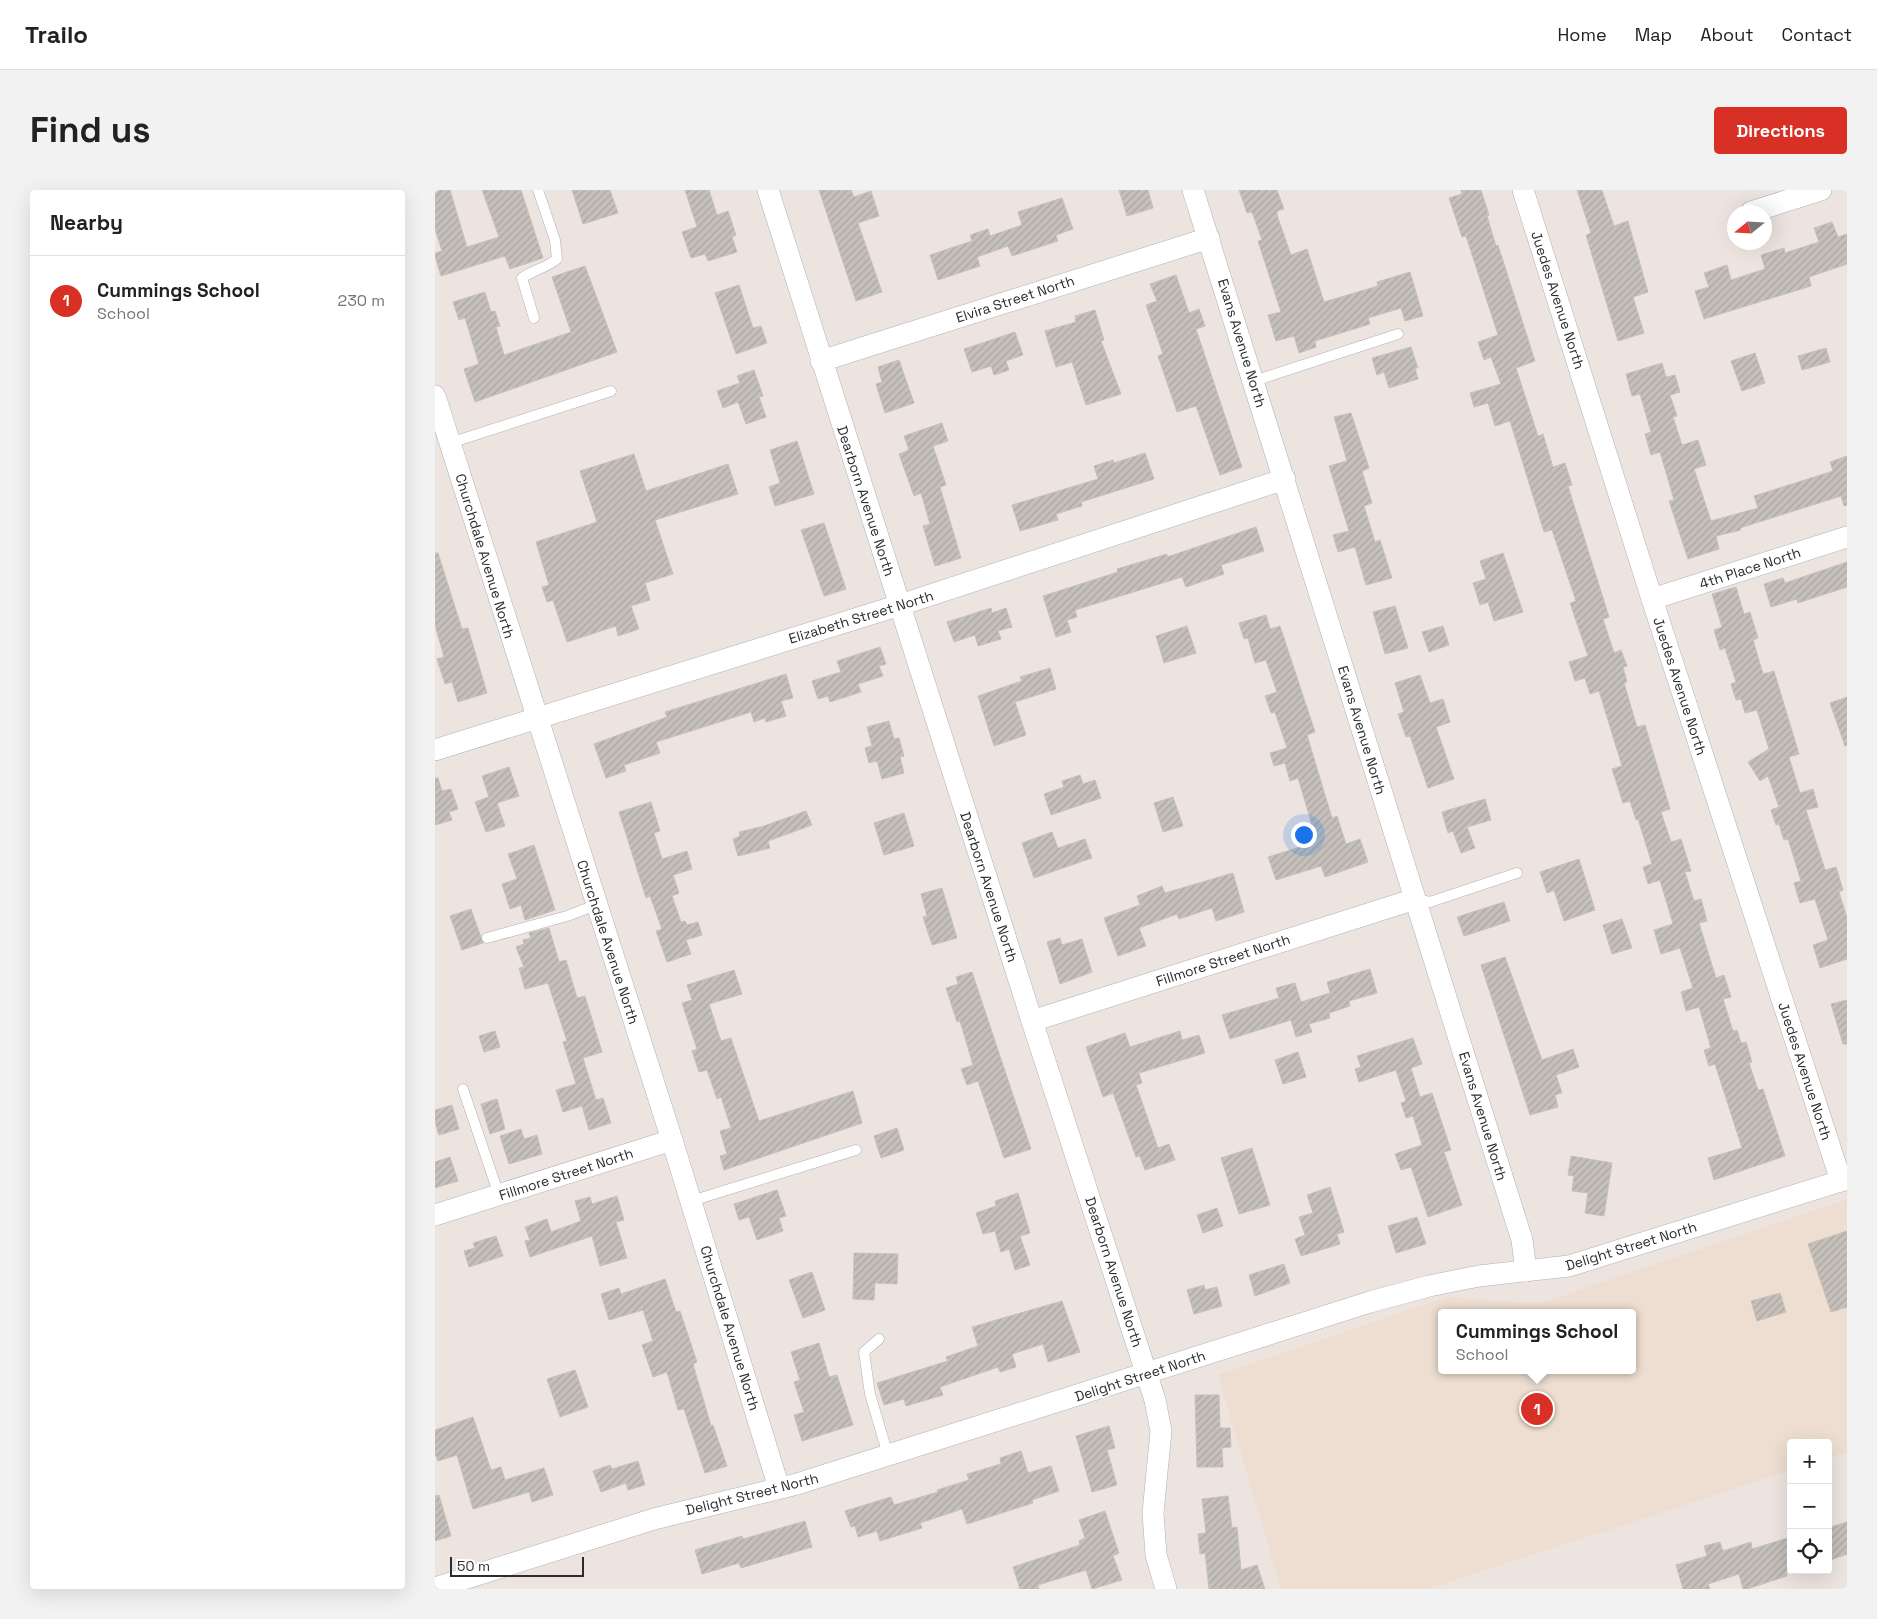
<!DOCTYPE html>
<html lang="en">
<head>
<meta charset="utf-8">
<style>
	:root { --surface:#fff; --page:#f2f2f2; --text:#222; --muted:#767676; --line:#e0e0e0; --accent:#d93025 }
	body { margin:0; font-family:"Space Grotesk",sans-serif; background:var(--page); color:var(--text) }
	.controls { position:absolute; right:15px; bottom:15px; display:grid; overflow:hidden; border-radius:5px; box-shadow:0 5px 20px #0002 }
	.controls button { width:45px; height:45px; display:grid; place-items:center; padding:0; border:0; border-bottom:1px solid var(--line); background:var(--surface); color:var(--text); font:25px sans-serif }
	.compass { position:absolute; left:1292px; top:15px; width:45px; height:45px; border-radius:50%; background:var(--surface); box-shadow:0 5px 20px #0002; rotate:252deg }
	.scale { position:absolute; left:15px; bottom:12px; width:134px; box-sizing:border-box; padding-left:5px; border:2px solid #2c2c2c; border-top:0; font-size:14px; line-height:18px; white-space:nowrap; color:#2c2c2c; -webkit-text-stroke:4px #fff; paint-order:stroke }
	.you { position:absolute; left:868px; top:644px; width:18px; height:18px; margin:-12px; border:4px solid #fff; border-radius:50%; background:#1a73e8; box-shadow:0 0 0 8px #1a73e833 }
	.badge { display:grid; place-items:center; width:32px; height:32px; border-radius:50%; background:var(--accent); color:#fff; font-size:16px; font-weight:700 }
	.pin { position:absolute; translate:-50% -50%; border:2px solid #fff; box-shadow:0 1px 5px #0006 }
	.popup { position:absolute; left:1003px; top:1119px; width:198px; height:65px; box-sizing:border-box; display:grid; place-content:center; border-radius:5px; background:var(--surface); filter:drop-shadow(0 1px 4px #0005); font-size:16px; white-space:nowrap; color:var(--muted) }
	.popup b { font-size:19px; color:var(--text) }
	.popup::after { content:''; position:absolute; left:50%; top:100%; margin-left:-10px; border:10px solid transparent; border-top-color:var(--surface) }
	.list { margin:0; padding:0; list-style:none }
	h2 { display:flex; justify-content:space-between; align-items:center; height:65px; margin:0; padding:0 20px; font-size:21px }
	h2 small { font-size:16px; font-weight:400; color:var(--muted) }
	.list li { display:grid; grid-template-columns:32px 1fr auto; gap:15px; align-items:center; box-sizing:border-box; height:90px; padding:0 20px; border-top:1px solid var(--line) }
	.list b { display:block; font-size:19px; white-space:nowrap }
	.list p { margin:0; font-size:16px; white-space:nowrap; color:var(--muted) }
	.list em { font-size:16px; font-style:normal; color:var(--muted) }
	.icon { flex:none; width:28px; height:28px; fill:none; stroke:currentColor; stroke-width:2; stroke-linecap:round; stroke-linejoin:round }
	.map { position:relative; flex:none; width:1412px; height:1399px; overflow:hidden; border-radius:5px }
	header { display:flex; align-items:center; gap:30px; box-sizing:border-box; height:70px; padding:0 25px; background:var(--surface); border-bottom:1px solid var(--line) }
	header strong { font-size:24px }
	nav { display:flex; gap:28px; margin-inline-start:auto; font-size:18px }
	.intro { display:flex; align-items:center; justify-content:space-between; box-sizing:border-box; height:120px; padding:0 30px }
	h1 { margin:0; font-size:35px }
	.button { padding:12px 22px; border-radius:5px; background:var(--accent); color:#fff; font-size:18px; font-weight:700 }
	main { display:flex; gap:30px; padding:0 30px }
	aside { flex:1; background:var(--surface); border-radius:5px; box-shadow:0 5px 20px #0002 }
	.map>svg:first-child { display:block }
</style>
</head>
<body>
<header>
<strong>Trailo</strong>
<nav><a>Home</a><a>Map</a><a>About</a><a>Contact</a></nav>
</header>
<div class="intro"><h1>Find us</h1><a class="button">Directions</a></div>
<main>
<aside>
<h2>Nearby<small></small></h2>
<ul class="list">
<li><span class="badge">1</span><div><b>Cummings School</b><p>School</p></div><em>230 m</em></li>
</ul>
</aside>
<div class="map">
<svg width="1412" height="1399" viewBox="0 0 1412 1399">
	<defs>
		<pattern id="building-hatch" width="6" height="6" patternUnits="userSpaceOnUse" patternTransform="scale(1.25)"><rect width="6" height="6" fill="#c5c0bb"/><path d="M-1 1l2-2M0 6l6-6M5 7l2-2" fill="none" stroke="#a9a5a1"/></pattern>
	</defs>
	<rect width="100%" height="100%" fill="#ede4e0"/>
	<!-- education -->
	<path fill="#edded1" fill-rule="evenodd" d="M1412 1009V1262L1393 1268V1253H1356V1280L993 1399H846L783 1185 1012 1107 1104 1114ZM1007 1123H1197V1180H1007Z"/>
	<!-- building -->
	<g fill="url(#building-hatch)" stroke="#c8c0b9">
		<path d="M0 0H15L32 57 64 47 47 0H86L108 68 75 79 70 66 6 86 0 66V63L7 61 0 39Z"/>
		<path d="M137 0H175L183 23 148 34Z"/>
		<path d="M250 0H274L282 25 293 21 301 45 297 47 302 62 273 71 270 64 256 68 247 42 262 37Z"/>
		<path d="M384 0H416L419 7 436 1 444 26 423 33 447 102 421 111Z"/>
		<path d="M684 0H713L718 18 692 26Z"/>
		<path d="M804 0H842L849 19 842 21V25L856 65 872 59 889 112 943 96 942 92 975 82 988 126 970 131 966 118 933 128 935 134 880 151 881 157 864 163 859 146 841 151 833 125 846 122 823 51 827 50 817 22 812 23Z"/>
		<path d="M1026 0H1046L1054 25 1052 26 1061 56 1063 55 1100 171 1081 178 1103 246 1108 244 1118 277 1130 273 1137 295 1133 296 1174 427 1168 429 1179 463 1186 460 1192 476 1188 477 1192 492 1189 493 1202 537 1210 535 1235 619 1226 622 1236 652 1246 649 1256 681 1250 682 1259 711 1266 709 1272 731 1264 733 1281 788 1289 785 1296 807 1288 809 1298 841 1302 840 1306 853 1311 852 1317 872 1314 873 1323 900 1328 899 1350 966 1279 990 1273 968 1307 958 1280 874 1274 876 1269 860 1276 858 1264 817 1251 821 1246 802 1258 798 1245 758 1226 764 1219 740 1238 734 1225 690 1213 694 1208 677 1217 674 1203 629 1201 630 1195 611 1188 613 1177 579 1187 576 1164 501 1155 504 1150 488 1140 491 1134 472 1153 466 1135 413 1141 411 1117 340 1109 342 1075 231 1060 236 1053 213 1039 217 1035 203 1066 194 1056 167 1049 170 1043 152 1063 145 1031 46 1027 47 1014 8 1027 4Z"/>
		<path d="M1142 0H1167L1179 36 1193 31 1213 102 1198 107 1209 143 1183 151 1151 45 1156 43Z"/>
		<path d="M627 8 638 39 621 45 623 51 577 66 573 56 542 67 545 76 503 90 495 65 537 51 535 45 553 39 555 46 587 35 583 22Z"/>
		<path d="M1397 32 1403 47 1412 44V74L1374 87 1376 96 1269 129 1260 101 1274 97 1269 83 1292 75 1296 90 1330 79 1326 65 1349 58 1350 63 1384 52 1379 38Z"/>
		<path d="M150 76 182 162 40 212 29 179 44 174 30 128 24 130 18 112 50 102 56 122 60 121 65 136 61 137 69 165 136 142 117 87Z"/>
		<path d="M741 85 754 123 764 119 770 136 761 139 807 277 785 285 761 216 742 222 723 166 728 164 711 115 722 111 715 94Z"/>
		<path d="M304 95 318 138 326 136 332 153 301 164 280 103Z"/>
		<path d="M660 120 669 150 666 151 686 204 651 215 637 172 621 177 610 141 641 132 640 126Z"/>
		<path d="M580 142 588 165 571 171 574 180 559 185 556 176 537 182 529 159Z"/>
		<path d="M976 157 983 178H980L983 189 954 198 949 182 942 185 937 168Z"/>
		<path d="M1391 158 1395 172 1367 180 1363 166Z"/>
		<path d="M1320 163 1330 193 1307 201 1296 171Z"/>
		<path d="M464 170 479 213 450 223 441 194 447 192 443 177Z"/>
		<path d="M1227 173 1231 187 1240 185 1245 202 1235 205 1242 226 1238 227 1247 255 1263 250 1271 275 1259 279 1276 331 1323 318 1319 306 1398 281 1395 272 1412 266V315L1409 316 1406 306 1305 338 1306 340 1281 346 1284 359 1253 369 1234 311 1239 310 1225 262 1216 265 1210 244 1216 242 1205 204 1197 206 1191 184Z"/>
		<path d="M319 180 328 206 324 207 331 227 311 234 303 212 288 218 282 201 305 193 302 186Z"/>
		<path d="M916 223 934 278 927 281 937 313 929 316 940 352 945 350 957 388 931 395 920 357 903 362 898 345 914 341 894 276 912 271 899 227Z"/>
		<path d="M507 233 513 251 498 256 511 295 505 297 526 368 500 376 488 336 495 334 486 303 479 306 464 264 474 260 469 246Z"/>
		<path d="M362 251 379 304 340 316 334 297 345 293 335 260Z"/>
		<path d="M710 263 719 289 646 312 647 316 621 324 623 330 585 341 577 315 663 289 659 276 678 270 679 273Z"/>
		<path d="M199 264 211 301 293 274 303 304 220 330 238 384 210 393 215 410 196 416 204 439 183 446 181 436 132 452 118 410 112 412 107 397 114 395 101 352 162 332 145 281Z"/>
		<path d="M389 333 411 399 389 406 366 340Z"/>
		<path d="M821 337 829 361 786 375 789 384 751 397 747 387 640 420 642 427 632 430 636 442 621 447 608 406 683 382 682 379 732 364V367Z"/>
		<path d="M0 363H3L27 439 33 438 52 503 23 512 17 492 10 494 2 469 9 467 0 435Z"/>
		<path d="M1068 363 1088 422 1059 431 1053 412 1045 415 1038 393 1051 389 1045 371Z"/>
		<path d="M1412 372V397L1363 413 1362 409 1336 417 1329 394 1348 388 1350 393Z"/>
		<path d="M1301 397 1309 424 1315 422 1323 448 1318 450 1328 484 1339 481 1364 564 1354 567 1365 603 1378 599 1383 617 1371 620 1390 680 1401 677 1408 700 1404 702 1412 728V769L1385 778 1378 755 1393 750 1380 709 1365 713 1359 693 1366 691 1353 649 1349 650 1344 634 1341 635 1336 620 1344 617 1333 586 1325 591 1313 572 1334 559 1322 520 1310 523 1306 509 1301 510 1296 494 1301 492 1290 458 1285 460 1279 440 1287 437 1277 404Z"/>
		<path d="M960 416 973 458 950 464 938 422Z"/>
		<path d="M556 418 557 423 571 418 577 437 563 441 566 449 543 456 540 445 519 452 512 432Z"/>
		<path d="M831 425 835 439 845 436 880 542 872 545 897 628 902 626 911 654 925 649 933 672 890 687 886 676 841 690 833 667 878 653 872 636 877 635 863 588 855 591 850 573 839 576 835 563 852 558 840 522 836 523 830 506 842 502 831 470 820 473 813 448 809 449 804 433Z"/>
		<path d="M752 436 761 463 729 473 721 446Z"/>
		<path d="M1008 436 1014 455 994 462 987 442Z"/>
		<path d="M445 457 451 474 444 476 448 486 423 494 426 502 395 512 393 506 383 509 377 491 406 482 402 471Z"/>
		<path d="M615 478 621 499 580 512 591 545 559 556 543 506 587 491 585 487Z"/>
		<path d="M351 484 358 508 346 511 351 526 331 532 330 528 319 532 316 522 221 552 225 563 189 575 191 581 171 588 159 554 232 527 230 522Z"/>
		<path d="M985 485 995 513 1008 509 1015 532 1001 537 1019 589 993 598 975 546 971 547 963 524 969 522 960 493Z"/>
		<path d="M1412 507V555L1410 556 1395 513Z"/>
		<path d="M454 531 459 549 464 548 469 566 465 567 469 583 447 589 442 571 434 573 430 558 437 556 432 537Z"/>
		<path d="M74 577 84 606 62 613 70 636 51 642 40 612 54 607 47 586Z"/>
		<path d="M645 585 648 594 660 590 666 608 616 625 609 604 629 597 627 591Z"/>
		<path d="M0 588H3L7 601 16 599 23 619 14 622 17 630 0 635Z"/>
		<path d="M738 607 748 636 728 642 719 613Z"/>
		<path d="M1050 609 1056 630 1032 637 1040 658 1026 663 1018 641 1013 643 1007 622Z"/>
		<path d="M216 612 225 641 219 643 227 669 252 661 257 679 238 685 244 703 237 706 246 732 250 731 252 735 263 732 267 745 251 750 256 764 232 772 221 741 227 739 215 706 211 708 184 622Z"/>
		<path d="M371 621 377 635 333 651 335 658 303 666 298 649 305 646 304 642 329 636Z"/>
		<path d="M469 623 479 656 449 665 439 633Z"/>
		<path d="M617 642 623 658 650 649 657 668 599 688 587 653Z"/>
		<path d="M99 655 120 720 90 730 86 715 75 719 67 694 82 689 73 664Z"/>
		<path d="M1144 669 1160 720 1129 731 1119 700 1112 703 1105 682Z"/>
		<path d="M798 683 809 722 781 731 777 718 744 729 742 724 704 738 711 756 683 766 669 728 705 715 702 706 727 696 730 703Z"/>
		<path d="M507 698 522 748 497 755 488 727 492 726 486 704Z"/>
		<path d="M1069 712 1075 731 1029 746 1022 727Z"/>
		<path d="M36 719 48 753 27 760 15 726Z"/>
		<path d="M1187 729 1197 758 1177 764 1168 735Z"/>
		<path d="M114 738 124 772 131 770 142 808 150 806 167 862 148 868 161 910 168 908 176 933 154 940 147 916 128 922 121 900 141 894 128 852 132 851 113 793 90 799 84 778 89 777 81 757 89 754 88 750 96 748 94 743Z"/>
		<path d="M625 748 627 755 647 749 657 782 625 794 612 752Z"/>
		<path d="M1070 767 1107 870 1138 859 1144 877 1121 885 1127 903 1120 905 1123 917 1095 925 1046 775Z"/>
		<path d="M935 779 942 803 914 811 915 816 894 823 895 828 874 834 877 842 861 847 856 830 795 849 787 825 844 808 841 798 860 793 866 812 895 803 892 792Z"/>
		<path d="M299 780 307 804 274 814 286 851 296 848 324 931 418 901 427 933 289 980 285 966 292 964 285 941 296 938 286 907 282 909 272 880 264 882 257 861 262 859 247 813 257 810 252 795Z"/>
		<path d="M537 782 596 959 569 968 543 891 532 895 526 879 538 875 525 831 522 832 511 798 523 794 521 787Z"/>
		<path d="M1412 810V854H1408L1396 814Z"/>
		<path d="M60 841 65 857 49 862 44 846Z"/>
		<path d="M745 841 747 850 764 845 770 863 704 883 707 893 701 895 723 958 734 954 740 970 710 980 705 966 701 967 678 903 668 907 651 857 690 843 695 857Z"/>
		<path d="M978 848 987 874 976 878 985 907 997 903 1016 960 1009 962 1027 1015 993 1027 976 977 966 980 960 964 987 955 978 926 971 928 966 913 971 911 961 880 924 892 920 879 926 877 922 866Z"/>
		<path d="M863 862 871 887 848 894 840 870Z"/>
		<path d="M62 909 70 939 55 944 46 914Z"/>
		<path d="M17 915 24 939 4 945 0 932V920Z"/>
		<path d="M462 938 469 960 446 968 439 946Z"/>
		<path d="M86 939 89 949 102 945 107 964 74 974 65 946Z"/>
		<path d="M817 958 835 1015 804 1024 786 968Z"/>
		<path d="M1136 966 1177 973 1169 1026 1150 1023 1153 1003 1137 1001 1139 986 1133 985Z"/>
		<path d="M15 967 23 991 0 998V972Z"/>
		<path d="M895 997 909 1042 902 1044 905 1054 866 1066 860 1049 870 1045 864 1027 878 1023 872 1005Z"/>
		<path d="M342 1000 351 1026 344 1028 348 1041 322 1050 314 1027 304 1030 299 1014Z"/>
		<path d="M583 1003 595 1043 585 1046 595 1075 580 1080 574 1059 566 1062 560 1041 548 1044 541 1023 561 1016 560 1011Z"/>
		<path d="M182 1006 189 1030 181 1032 192 1068 165 1076 157 1046 95 1067 90 1051 95 1050 90 1037 112 1029 116 1042 146 1031 140 1011 155 1007 157 1014Z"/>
		<path d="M782 1018 788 1036 768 1043 762 1025Z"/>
		<path d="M982 1027 991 1054 961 1063 953 1036Z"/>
		<path d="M1412 1041V1117L1396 1122 1373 1054Z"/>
		<path d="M61 1046 68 1066 34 1077 29 1061 40 1058 38 1053Z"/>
		<path d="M419 1063 463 1064 462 1094 440 1093 439 1110 418 1109Z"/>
		<path d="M849 1074 855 1093 820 1106 814 1085Z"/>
		<path d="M377 1082 390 1120 368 1128 354 1090Z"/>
		<path d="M230 1089 241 1122 245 1121 262 1172 258 1174 276 1236 278 1235 292 1276 270 1283 249 1219 243 1220 232 1182 218 1187 207 1155 218 1151 208 1120 174 1130 166 1104 184 1098 186 1104Z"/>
		<path d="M769 1095 770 1100 782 1097 787 1116 759 1124 752 1100Z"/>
		<path d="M1345 1103 1351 1122 1322 1131 1316 1111Z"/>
		<path d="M627 1111 645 1162 613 1172 608 1154 577 1164 581 1177 565 1182 563 1177 505 1197 508 1205 471 1216 469 1209 449 1215 442 1193 513 1171 511 1167 543 1156 537 1137Z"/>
		<path d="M384 1153 394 1187 402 1185 418 1235 367 1251 359 1225 369 1222 359 1192 365 1190 356 1162Z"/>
		<path d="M140 1180 153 1217 125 1227 112 1189Z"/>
		<path d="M760 1205H784L785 1238H795L796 1257 787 1258 788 1277H762Z"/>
		<path d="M38 1227 56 1280 66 1277 70 1290 109 1278 118 1305 97 1312 94 1302 38 1319 22 1265 3 1271 0 1264V1240Z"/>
		<path d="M674 1236 680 1258 672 1260 682 1295 657 1302 641 1246Z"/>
		<path d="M586 1261 593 1283 616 1276 624 1301 597 1310 598 1313 532 1334 527 1319 485 1333 487 1338 445 1351 442 1341 423 1347 420 1336 416 1337 410 1321 456 1307 459 1315 503 1302 502 1300 534 1290 532 1284 566 1274 565 1268Z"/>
		<path d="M203 1271 210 1295 193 1300 191 1293 166 1302 158 1281 175 1275 177 1279Z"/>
		<path d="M4 1305 16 1346 0 1351V1306Z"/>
		<path d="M793 1306 797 1338 802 1337 806 1380 822 1375 830 1399H774L770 1363 765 1364 763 1344 771 1343 767 1309Z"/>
		<path d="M670 1321 684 1363 678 1366 687 1390 657 1399 651 1380 603 1395 604 1399H585L578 1377 645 1355 644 1351 650 1348 644 1330Z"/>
		<path d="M370 1331 377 1357 306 1378 304 1373 267 1384 260 1360 307 1346 308 1349Z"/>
		<path d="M1412 1332V1364L1393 1371V1338Z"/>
		<path d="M1356 1347V1380L1351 1381 1352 1386 1312 1399H1308L1304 1384 1273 1394 1275 1399H1248L1241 1375 1272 1366 1269 1356 1285 1352 1288 1361 1316 1352 1317 1359Z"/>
	</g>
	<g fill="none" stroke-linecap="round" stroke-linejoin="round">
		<defs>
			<g id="lane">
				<path d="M99 128 87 88C98 80 111 78 122 69L120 50 103 0"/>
				<path d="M819 191 963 144"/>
				<path d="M15 253 176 201"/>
				<path d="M980 709 995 712 1082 683"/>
				<path d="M52 748 132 726 161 715"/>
				<path d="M28 899 64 1005"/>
				<path d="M256 1011 421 960"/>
				<path d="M444 1149 429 1162 435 1204 453 1265"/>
			</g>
			<g id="street">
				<path d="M333 0 597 831 720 1210 726 1241 718 1323 721 1365 731 1399"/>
				<path d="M758 0 1087 1050 1091 1081"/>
				<path d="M1088 0 1217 409 1406 991"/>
				<path d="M1316 22 1386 0"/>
				<path d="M386 171 774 48"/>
				<path d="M0 206 237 950 344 1298"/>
				<path d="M1217 409 1412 347"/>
				<path d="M0 560 465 415 850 289"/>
				<path d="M597 831 980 709"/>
				<path d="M0 1025 237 950"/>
				<path d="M0 1398 219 1329 362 1294 935 1112 994 1096 1044 1086 1134 1076 1412 989"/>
			</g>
		</defs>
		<!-- lane casing -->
		<use href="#lane" stroke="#acb1b7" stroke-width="11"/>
		<!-- street casing -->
		<use href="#street" stroke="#acb1b7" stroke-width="22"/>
		<!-- lane -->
		<use href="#lane" stroke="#fff" stroke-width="10"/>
		<!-- street -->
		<use href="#street" stroke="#fff" stroke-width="21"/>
	</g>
	<g text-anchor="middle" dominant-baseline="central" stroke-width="4" stroke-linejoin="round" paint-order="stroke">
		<!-- street labels -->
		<g font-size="14" fill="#2c2c2c" stroke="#fff">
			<text transform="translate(580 109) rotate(-18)">Elvira Street North</text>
			<text transform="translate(1123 110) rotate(72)">Juedes Avenue North</text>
			<text transform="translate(807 153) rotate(73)">Evans Avenue North</text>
			<text transform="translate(431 311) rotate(72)">Dearborn Avenue North</text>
			<text transform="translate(50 366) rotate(73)">Churchdale Avenue North</text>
			<text transform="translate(1315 378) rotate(-18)">4th Place North</text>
			<text transform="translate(426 427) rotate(-17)">Elizabeth Street North</text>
			<text transform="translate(1245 496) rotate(72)">Juedes Avenue North</text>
			<text transform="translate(927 540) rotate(73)">Evans Avenue North</text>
			<text transform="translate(554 697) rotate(72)">Dearborn Avenue North</text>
			<text transform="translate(173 752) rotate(72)">Churchdale Avenue North</text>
			<text transform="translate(788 770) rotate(-18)">Fillmore Street North</text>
			<text transform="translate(1370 881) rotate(72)">Juedes Avenue North</text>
			<text transform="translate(1048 926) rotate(73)">Evans Avenue North</text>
			<text transform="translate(131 984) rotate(-18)">Fillmore Street North</text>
			<text transform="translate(1196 1056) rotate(-17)">Delight Street North</text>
			<text transform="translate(679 1082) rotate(72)">Dearborn Avenue North</text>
			<text transform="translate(295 1138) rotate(73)">Churchdale Avenue North</text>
			<text transform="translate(705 1186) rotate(-18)">Delight Street North</text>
			<text transform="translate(317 1304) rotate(-14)">Delight Street North</text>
		</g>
	</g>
</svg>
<div class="controls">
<button>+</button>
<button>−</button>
<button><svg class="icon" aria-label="locate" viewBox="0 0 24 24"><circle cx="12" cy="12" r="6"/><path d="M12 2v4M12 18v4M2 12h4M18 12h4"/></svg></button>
</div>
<svg class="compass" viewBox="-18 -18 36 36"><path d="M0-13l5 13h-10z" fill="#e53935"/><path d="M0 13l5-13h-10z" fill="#767676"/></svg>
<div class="scale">50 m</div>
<div class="you"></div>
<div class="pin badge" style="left:1102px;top:1219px">1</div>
<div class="popup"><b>Cummings School</b>School</div>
</div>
</main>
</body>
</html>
